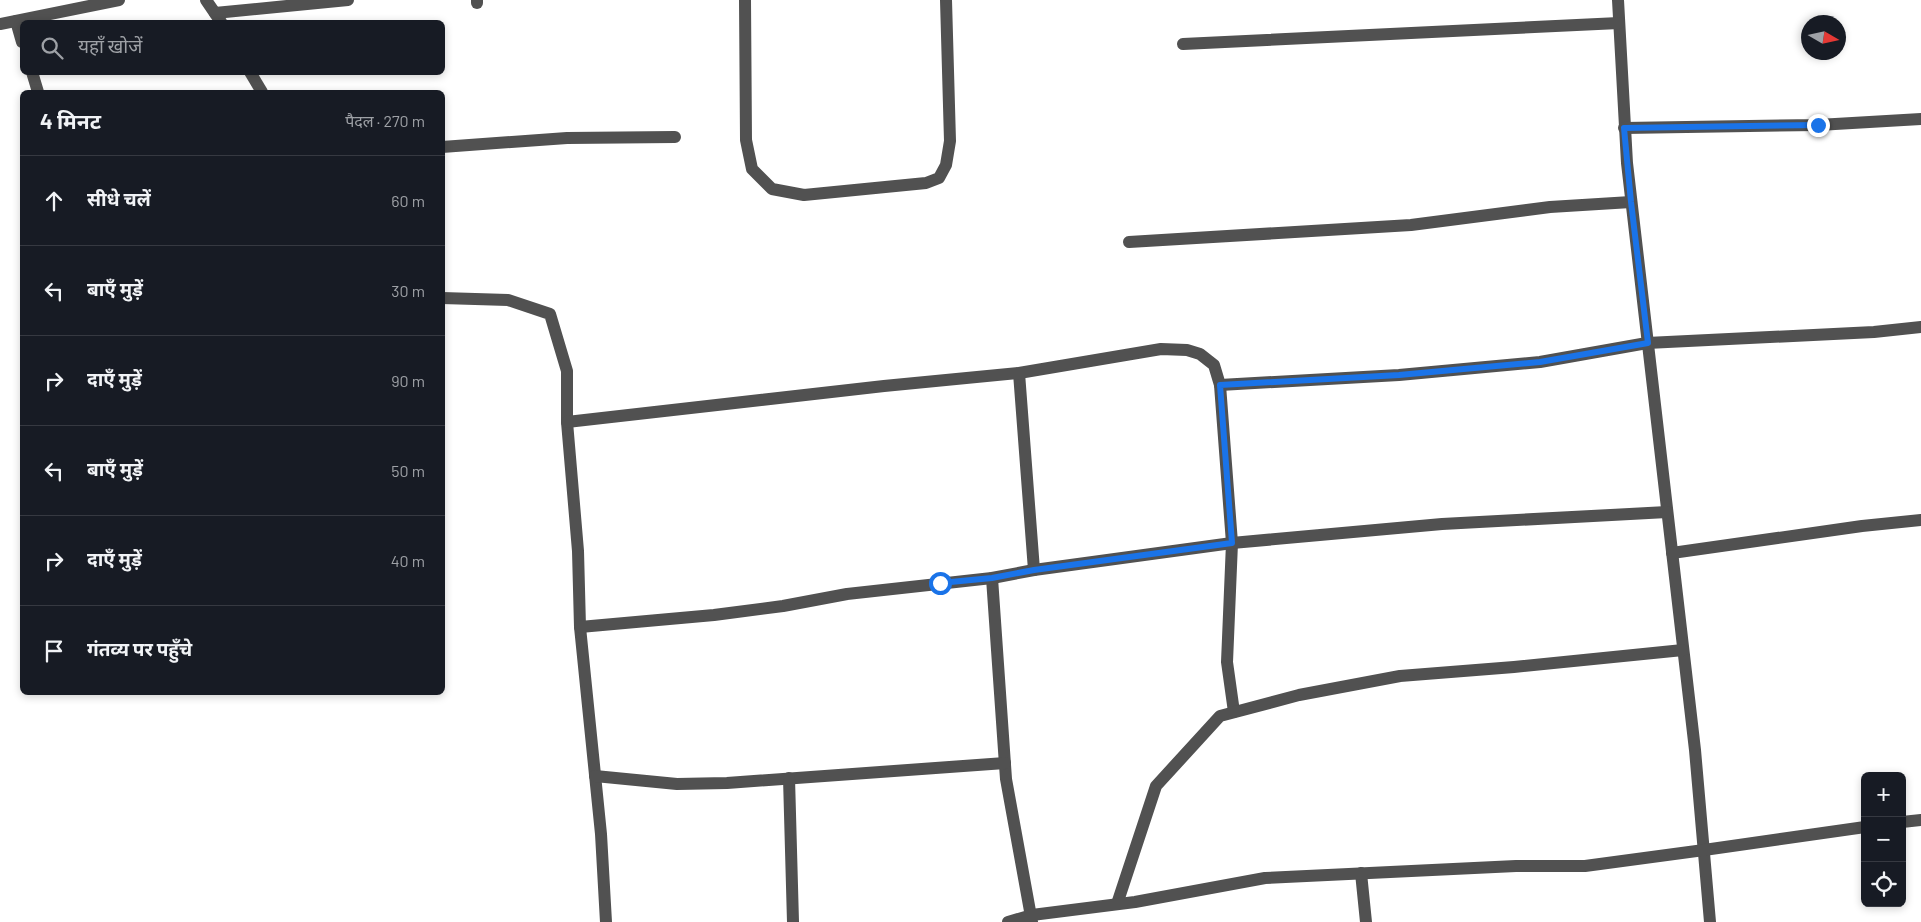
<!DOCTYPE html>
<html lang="hi">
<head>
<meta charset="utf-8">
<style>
	:root { --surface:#171b24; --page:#242831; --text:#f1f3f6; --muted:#9ea1a6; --line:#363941 }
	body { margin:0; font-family:Barlow,"Noto Sans Devanagari",sans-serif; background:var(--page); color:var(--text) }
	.controls { position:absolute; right:15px; bottom:15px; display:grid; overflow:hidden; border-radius:8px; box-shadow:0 2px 8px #0003 }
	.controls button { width:45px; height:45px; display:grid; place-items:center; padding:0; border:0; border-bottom:1px solid var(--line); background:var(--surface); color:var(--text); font:25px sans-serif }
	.compass { position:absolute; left:1801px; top:15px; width:45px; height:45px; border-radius:50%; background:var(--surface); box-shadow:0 2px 8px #0003; rotate:99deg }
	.stop { position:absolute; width:15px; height:15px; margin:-11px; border:4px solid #1a73e8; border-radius:50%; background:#fff }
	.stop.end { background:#1a73e8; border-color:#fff; box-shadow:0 1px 5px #0008 }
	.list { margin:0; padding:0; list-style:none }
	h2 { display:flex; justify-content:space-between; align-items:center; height:65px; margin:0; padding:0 20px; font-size:21px }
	h2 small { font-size:16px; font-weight:400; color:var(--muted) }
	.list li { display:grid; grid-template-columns:32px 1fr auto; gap:15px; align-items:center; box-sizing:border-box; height:90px; padding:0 20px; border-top:1px solid var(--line) }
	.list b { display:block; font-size:19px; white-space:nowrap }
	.list em { font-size:16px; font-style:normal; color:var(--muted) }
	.icon { flex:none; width:28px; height:28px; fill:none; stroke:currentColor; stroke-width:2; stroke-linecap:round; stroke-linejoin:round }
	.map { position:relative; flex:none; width:1921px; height:922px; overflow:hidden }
	.search { position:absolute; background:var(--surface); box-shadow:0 2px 8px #0003; left:20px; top:20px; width:425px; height:55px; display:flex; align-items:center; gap:12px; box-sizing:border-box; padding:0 18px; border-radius:8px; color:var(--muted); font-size:19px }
	.panel { position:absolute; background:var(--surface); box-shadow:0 2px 8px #0003; left:20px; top:90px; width:425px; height:605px; border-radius:8px }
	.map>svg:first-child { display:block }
</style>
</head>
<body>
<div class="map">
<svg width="1921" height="922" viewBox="0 0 1921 922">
	<rect width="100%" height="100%" fill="#fff"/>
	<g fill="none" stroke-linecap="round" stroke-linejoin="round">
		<!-- minor -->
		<g stroke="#515151" stroke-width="12">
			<path d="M206 0 221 22"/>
			<path d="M477 0V3"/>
			<path d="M745 0 746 140 752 169 772 189 804 195 926 183 939 178 946 165 950 141 946 0"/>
			<path d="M1618 0 1627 163 1695 750 1710 922"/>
			<path d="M215 13 348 0"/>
			<path d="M16 21 22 42"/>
			<path d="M0 24 119 0"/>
			<path d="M1183 44 1619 23"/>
			<path d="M32 72 38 92"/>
			<path d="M250 72 262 92"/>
			<path d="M1624 128 1818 125 1921 119"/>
			<path d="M442 147 567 138 675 137"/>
			<path d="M1129 242 1411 225 1550 207 1631 202"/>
			<path d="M442 298 508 300 550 314 567 371V422L578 551 580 627 601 834 606 922"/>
			<path d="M1019 373 1034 570"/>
			<path d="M1220 385 1232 543 1227 662 1234 712"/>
			<path d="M567 422 884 386 1019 373 1161 349 1187 350 1200 354 1214 365 1220 385 1399 375 1540 362 1647 343 1874 332 1921 327"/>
			<path d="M1672 553 1862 526 1921 520"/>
			<path d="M992 578 1006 779 1032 922"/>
			<path d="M580 627 714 615 783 606 847 594 992 578 1034 570 1232 543 1442 524 1667 512"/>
			<path d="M595 776 677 784 727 783 1005 763"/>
			<path d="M789 778 793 922"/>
			<path d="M1902 822 1921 820"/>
			<path d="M1361 873 1366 922"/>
			<path d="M1117 904 1156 786 1220 716 1299 695 1400 676 1514 667 1683 650"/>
			<path d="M1008 922 1032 915 1135 902 1265 878 1516 866H1585L1704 850 1865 827"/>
		</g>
	</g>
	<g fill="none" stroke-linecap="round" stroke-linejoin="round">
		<!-- route -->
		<path stroke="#1a73e8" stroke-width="6" d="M940 583 992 578 1034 570 1232 543 1220 385 1399 375 1540 362 1648 343 1631 202 1624 128 1818 125"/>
	</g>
</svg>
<div class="controls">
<button>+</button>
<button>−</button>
<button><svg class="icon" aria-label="locate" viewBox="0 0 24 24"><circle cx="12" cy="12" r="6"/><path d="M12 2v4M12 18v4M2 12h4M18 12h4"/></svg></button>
</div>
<svg class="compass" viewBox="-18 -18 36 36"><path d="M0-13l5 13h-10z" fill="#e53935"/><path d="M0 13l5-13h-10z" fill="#9ea1a6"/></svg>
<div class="stop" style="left:940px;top:583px"></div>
<div class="stop end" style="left:1818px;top:125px"></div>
<div class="search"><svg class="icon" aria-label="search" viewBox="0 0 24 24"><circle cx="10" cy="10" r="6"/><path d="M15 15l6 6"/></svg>यहाँ खोजें</div>
<section class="panel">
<h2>4 मिनट<small>पैदल · 270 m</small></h2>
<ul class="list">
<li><svg class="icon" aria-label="ahead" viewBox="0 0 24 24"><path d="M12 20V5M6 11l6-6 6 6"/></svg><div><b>सीधे चलें</b></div><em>60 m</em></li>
<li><svg class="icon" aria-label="left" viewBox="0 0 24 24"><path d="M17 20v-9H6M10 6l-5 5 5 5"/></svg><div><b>बाएँ मुड़ें</b></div><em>30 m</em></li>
<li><svg class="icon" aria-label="right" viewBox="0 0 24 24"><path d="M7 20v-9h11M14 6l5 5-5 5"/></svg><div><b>दाएँ मुड़ें</b></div><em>90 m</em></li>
<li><svg class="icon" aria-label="left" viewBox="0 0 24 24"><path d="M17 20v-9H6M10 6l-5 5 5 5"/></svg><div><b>बाएँ मुड़ें</b></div><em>50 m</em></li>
<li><svg class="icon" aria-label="right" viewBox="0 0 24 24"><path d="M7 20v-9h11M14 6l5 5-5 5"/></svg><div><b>दाएँ मुड़ें</b></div><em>40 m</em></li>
<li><svg class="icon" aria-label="arrive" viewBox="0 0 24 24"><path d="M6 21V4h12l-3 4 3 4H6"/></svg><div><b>गंतव्य पर पहुँचे</b></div></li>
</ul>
</section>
</div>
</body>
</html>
